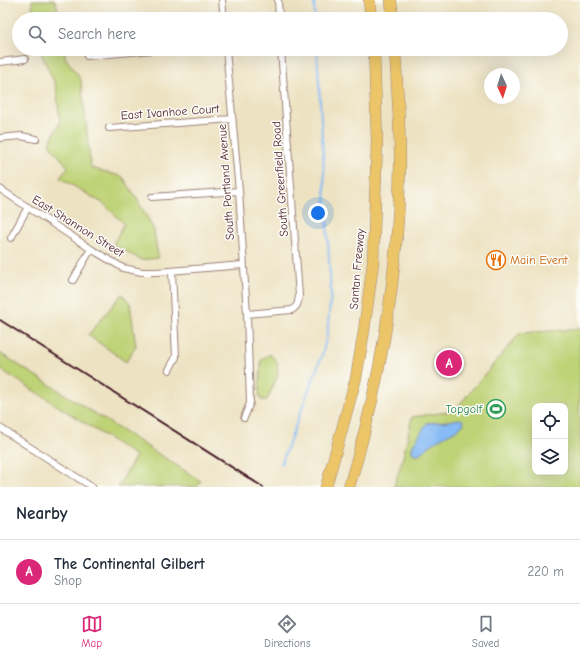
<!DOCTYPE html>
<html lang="en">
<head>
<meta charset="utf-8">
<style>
	:root { --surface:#fff; --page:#f6f6f7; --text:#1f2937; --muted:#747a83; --line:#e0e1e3; --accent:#db2777 }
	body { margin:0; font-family:"Comic Neue",sans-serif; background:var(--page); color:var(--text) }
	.controls { position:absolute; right:12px; bottom:12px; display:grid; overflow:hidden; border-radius:8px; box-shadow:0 4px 16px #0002 }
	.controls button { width:36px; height:36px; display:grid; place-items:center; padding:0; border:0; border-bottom:1px solid var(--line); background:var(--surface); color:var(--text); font:20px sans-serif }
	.compass { position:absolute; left:484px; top:68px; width:36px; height:36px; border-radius:50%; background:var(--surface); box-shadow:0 4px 16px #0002; rotate:176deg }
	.you { position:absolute; left:318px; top:213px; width:14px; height:14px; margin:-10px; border:3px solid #fff; border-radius:50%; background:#1a73e8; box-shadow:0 0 0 6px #1a73e833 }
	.badge { display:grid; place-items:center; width:26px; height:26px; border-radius:50%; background:var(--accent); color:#fff; font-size:13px; font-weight:700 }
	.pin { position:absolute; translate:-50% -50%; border:2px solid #fff; box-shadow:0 1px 4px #0006 }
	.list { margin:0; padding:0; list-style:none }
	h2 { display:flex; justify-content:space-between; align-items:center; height:52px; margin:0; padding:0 16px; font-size:17px }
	h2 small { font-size:13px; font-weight:400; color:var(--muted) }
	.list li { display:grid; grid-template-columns:26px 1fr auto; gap:12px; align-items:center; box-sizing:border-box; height:64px; padding:0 16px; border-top:1px solid var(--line) }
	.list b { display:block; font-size:15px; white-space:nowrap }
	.list p { margin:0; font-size:13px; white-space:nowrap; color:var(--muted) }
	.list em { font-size:13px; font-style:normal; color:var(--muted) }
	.icon { flex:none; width:22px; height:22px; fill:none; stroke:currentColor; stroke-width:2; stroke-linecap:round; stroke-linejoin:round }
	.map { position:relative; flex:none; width:580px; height:487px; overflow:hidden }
	.search { position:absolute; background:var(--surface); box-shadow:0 4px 16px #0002; left:12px; right:12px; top:12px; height:44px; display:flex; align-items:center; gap:10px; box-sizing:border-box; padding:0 14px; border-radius:22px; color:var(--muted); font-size:15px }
	.sheet { height:116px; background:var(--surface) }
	nav { display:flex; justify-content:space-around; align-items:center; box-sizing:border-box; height:56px; border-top:1px solid var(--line); background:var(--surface); font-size:11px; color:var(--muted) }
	nav a { display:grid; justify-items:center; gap:2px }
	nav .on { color:var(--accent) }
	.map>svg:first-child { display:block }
</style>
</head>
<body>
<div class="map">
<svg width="580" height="487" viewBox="0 0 580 487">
	<rect width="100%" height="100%" fill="#fdfcf7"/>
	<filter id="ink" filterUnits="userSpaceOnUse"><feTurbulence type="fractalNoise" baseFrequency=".025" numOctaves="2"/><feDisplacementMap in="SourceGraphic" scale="8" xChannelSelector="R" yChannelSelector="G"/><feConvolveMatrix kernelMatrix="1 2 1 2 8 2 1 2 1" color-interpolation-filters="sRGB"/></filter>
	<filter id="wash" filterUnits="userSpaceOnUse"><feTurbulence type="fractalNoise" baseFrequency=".012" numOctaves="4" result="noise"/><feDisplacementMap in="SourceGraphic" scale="16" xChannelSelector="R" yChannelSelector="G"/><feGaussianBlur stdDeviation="0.9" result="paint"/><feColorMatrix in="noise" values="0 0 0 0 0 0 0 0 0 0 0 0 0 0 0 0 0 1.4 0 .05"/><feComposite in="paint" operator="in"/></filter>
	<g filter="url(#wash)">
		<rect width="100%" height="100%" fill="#ede3c3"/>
		<!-- green -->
		<g fill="#bed276" stroke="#847850" fill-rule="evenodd">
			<path d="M32 0H55L61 19H33Z"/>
			<path d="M39 49H65V57L81 80 91 168 123 177 136 197 154 230 158 258 141 260 113 244 124 224 104 204 60 178 68 167 49 144 60 122 56 86Z"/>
			<path d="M122 294 130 303 136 346 126 362 88 335Z"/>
			<path d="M580 329V487H394L403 457 412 417 454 411 520 333ZM535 406H565V472H535Z"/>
			<path d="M0 353 201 481 197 487H118L136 456 0 369Z"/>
			<path d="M270 354 277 362 278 375 267 400H261L259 394 261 360Z"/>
		</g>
		<!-- water -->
		<path fill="#86bbf5" stroke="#686d90" d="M458 419 463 420 464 424 458 429 439 439 419 454H414L412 452V447L427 423 448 421Z"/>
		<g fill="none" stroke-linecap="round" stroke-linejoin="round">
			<!-- stream -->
			<g stroke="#86bbf5" stroke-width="2">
				<path d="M314 0 315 19"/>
				<path d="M281 464 322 355 327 336 331 293 317 49"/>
			</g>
		</g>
	</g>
	<g filter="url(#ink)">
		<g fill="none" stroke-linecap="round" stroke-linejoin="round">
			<defs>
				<g id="minor">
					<path d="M222 0 224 19"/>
					<path d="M278 0 279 19"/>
					<path d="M226 49 239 191 247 314 250 403 244 418"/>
					<path d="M87 56 165 49"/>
					<path d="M0 62 25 59"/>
					<path d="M109 128 232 119"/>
					<path d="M0 138 21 136 36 139"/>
					<path d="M0 189 91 249 123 268 142 272H157L243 265"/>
					<path d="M152 197 239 191"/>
					<path d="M11 238 28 207"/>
					<path d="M73 280 91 249"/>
					<path d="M247 314 292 310C298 306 298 303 299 296L281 49"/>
					<path d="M169 370 176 357 172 271"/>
					<path d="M0 428 92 487"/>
				</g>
				<g id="motorway">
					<path d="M369 0 371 19"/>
					<path d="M391 0 393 19"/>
					<path d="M326 487 356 378 364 331 373 263 377 141 374 49"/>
					<path d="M349 487C381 382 399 271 400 161 400 124 397 86 395 49"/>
				</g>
			</defs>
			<!-- minor casing -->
			<use href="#minor" stroke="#9c8177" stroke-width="8"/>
			<!-- motorway casing -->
			<use href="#motorway" stroke="#9c8177" stroke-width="12"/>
			<!-- minor -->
			<use href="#minor" stroke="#fff" stroke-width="6"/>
			<!-- motorway -->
			<use href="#motorway" stroke="#ecc569" stroke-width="11"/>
			<!-- rail -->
			<path stroke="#4a1f2b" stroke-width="2" d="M0 320 263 487"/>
		</g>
	</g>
	<!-- icons -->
	<defs>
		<symbol id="restaurant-ring" viewBox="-11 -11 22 22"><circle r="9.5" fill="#fdfcf7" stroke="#e8710a" stroke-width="1.5"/><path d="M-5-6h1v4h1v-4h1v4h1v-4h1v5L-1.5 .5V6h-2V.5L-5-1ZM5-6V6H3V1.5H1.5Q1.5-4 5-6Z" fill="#e8710a"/></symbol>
		<symbol id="stadium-ring" viewBox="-11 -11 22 22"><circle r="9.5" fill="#fdfcf7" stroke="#2e9e5b" stroke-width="1.5"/><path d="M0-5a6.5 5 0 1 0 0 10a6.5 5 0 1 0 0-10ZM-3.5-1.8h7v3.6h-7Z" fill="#2e9e5b"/></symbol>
	</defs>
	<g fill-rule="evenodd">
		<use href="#restaurant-ring" x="485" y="249" width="22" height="22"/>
		<use href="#stadium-ring" x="485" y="398" width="22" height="22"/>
	</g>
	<g text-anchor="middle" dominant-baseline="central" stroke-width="3" stroke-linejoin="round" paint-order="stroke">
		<!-- street labels -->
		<g font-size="12" fill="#4a1f2b" stroke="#fdfcf7">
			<text transform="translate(170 112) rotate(-4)">East Ivanhoe Court</text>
			<text transform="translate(280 179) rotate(-94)">South Greenfield Road</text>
			<text transform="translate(226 182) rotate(-94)">South Portland Avenue</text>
			<text transform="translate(78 226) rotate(32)">East Shannon Street</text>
			<text transform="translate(357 269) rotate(-85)">Santan Freeway</text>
		</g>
		<!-- food labels -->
		<g font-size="12" fill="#c56008" stroke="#fdfcf7" text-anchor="start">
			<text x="510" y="260">Main Event</text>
		</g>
		<!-- leisure labels -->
		<g font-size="12" fill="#27864d" stroke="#fdfcf7" text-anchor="end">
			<text x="482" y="409">Topgolf</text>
		</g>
	</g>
</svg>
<div class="controls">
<button><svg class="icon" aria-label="locate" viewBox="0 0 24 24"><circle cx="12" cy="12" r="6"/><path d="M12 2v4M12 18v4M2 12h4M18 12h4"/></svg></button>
<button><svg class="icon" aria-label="layers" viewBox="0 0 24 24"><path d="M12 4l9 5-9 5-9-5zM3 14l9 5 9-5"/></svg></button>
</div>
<svg class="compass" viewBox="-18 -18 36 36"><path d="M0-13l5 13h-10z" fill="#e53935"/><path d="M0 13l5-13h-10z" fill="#747a83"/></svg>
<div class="you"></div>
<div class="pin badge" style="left:449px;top:363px">A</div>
<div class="search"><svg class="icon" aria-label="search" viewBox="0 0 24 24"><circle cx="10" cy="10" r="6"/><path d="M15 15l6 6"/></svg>Search here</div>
</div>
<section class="sheet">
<h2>Nearby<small></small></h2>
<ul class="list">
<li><span class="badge">A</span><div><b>The Continental Gilbert</b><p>Shop</p></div><em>220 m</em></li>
</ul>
</section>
<nav>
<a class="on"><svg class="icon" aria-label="map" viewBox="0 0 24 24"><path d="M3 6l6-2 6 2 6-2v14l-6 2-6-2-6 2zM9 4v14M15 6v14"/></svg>Map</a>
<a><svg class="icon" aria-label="directions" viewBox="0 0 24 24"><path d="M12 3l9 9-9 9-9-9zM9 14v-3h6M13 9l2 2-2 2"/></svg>Directions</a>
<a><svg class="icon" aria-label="saved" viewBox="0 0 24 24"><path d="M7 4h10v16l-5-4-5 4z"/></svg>Saved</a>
</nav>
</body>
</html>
